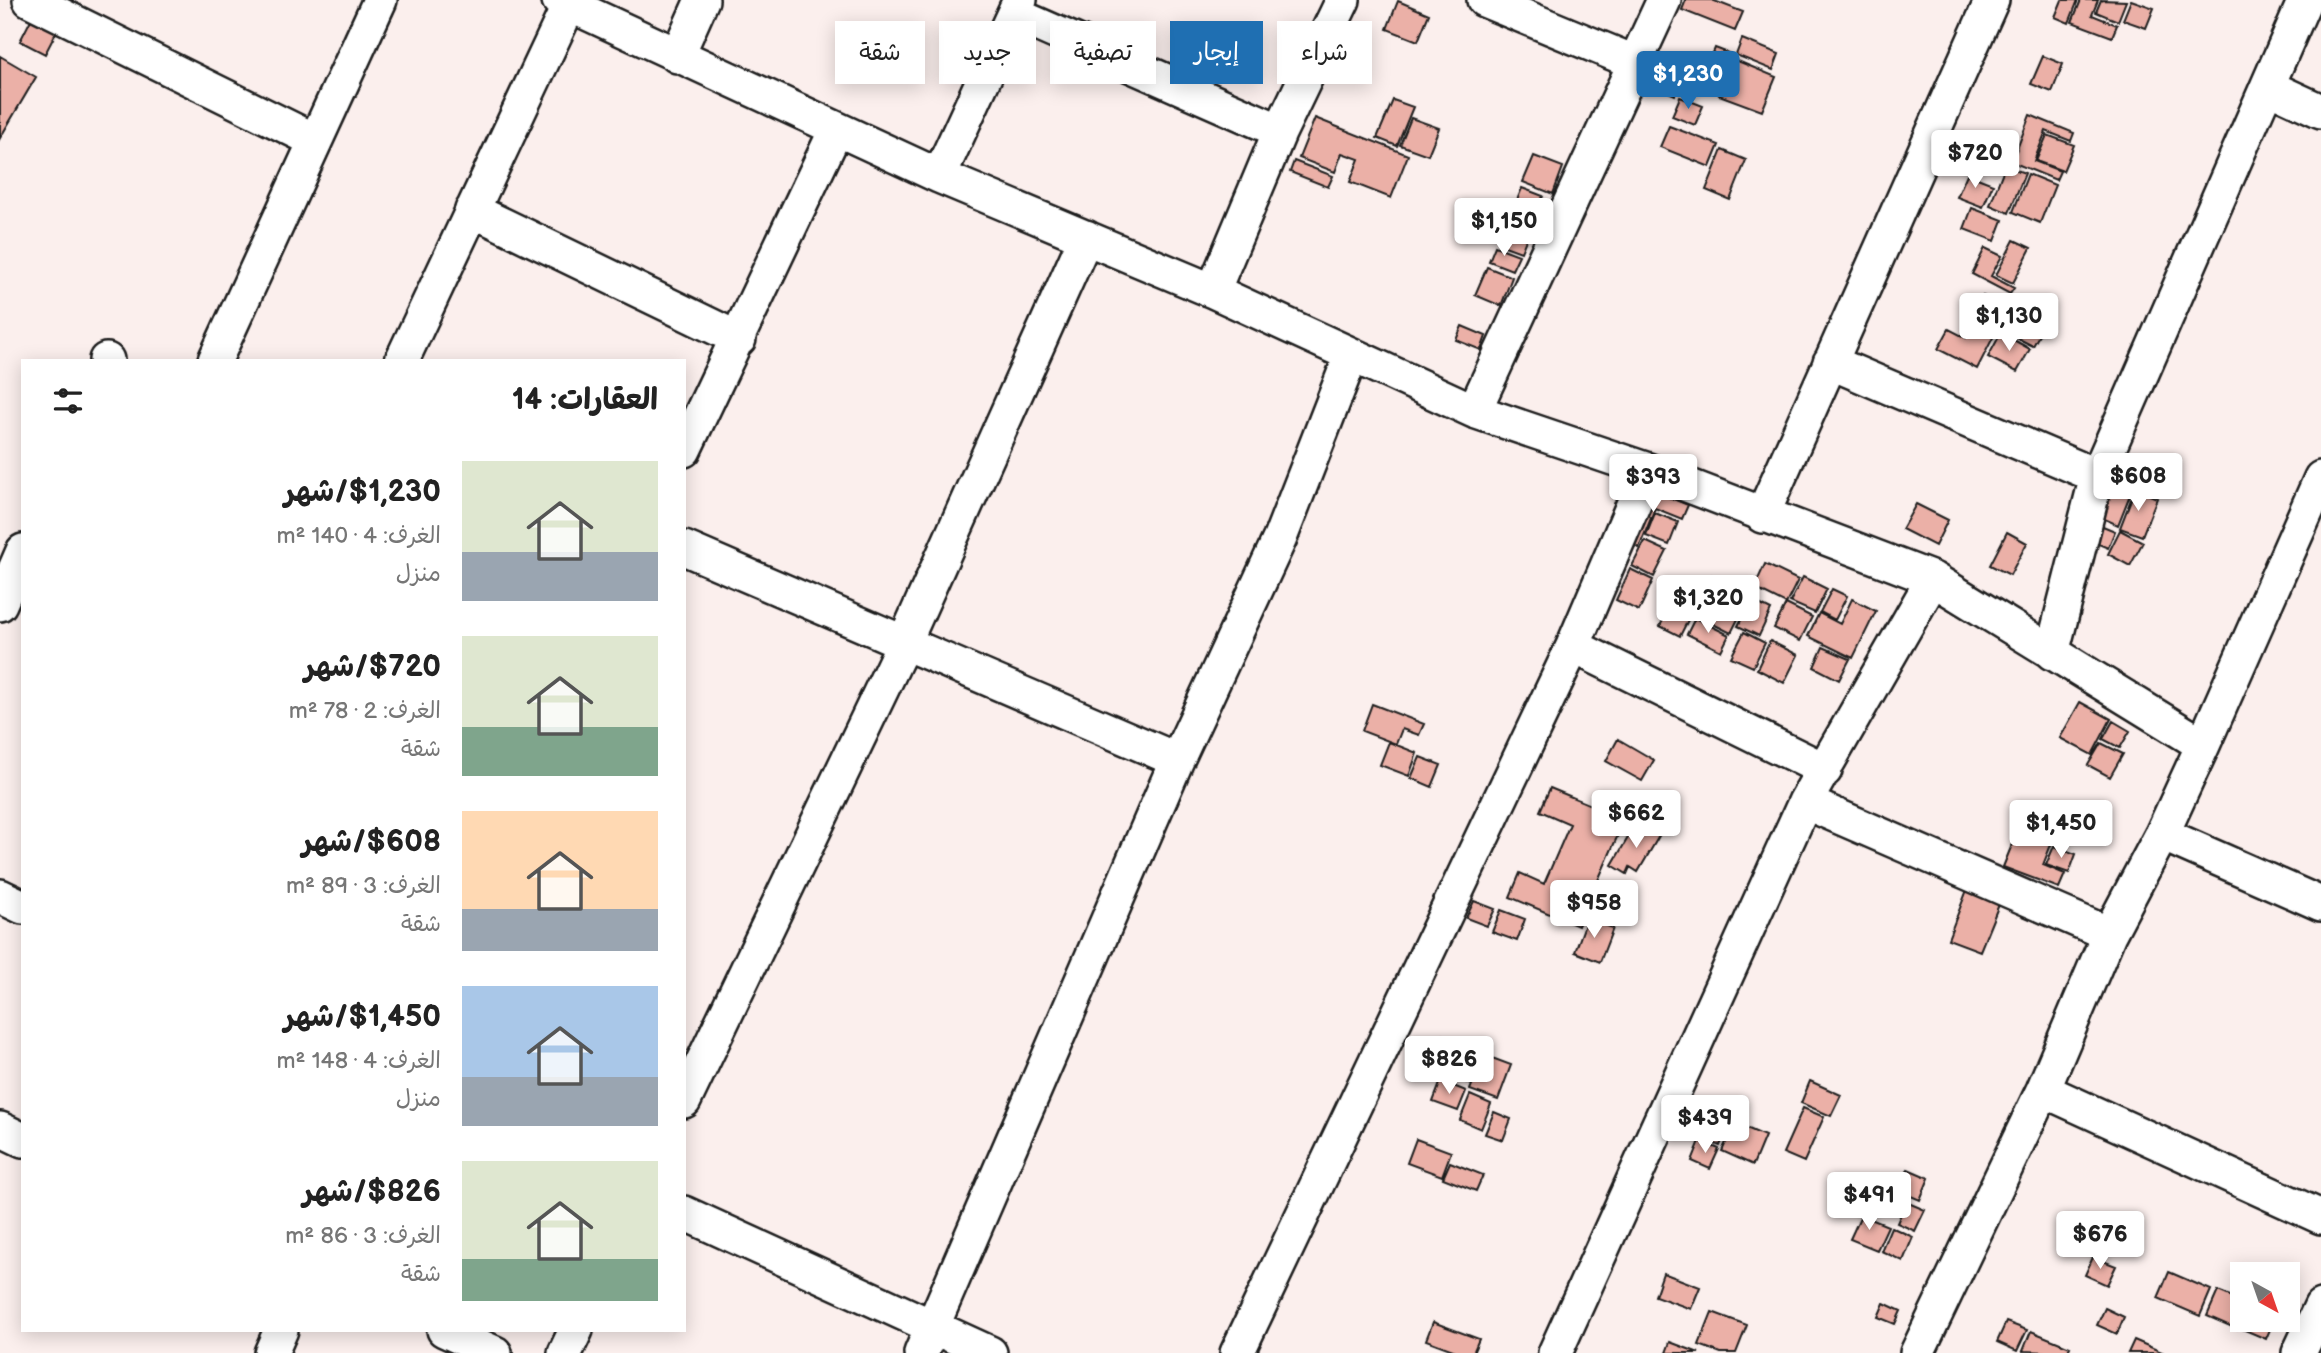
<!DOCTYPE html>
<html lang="ar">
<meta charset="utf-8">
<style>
body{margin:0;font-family:"Balsamiq Sans","Playpen Sans Arabic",sans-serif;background:#f2f2f2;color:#222;direction:rtl;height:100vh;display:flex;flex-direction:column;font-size:26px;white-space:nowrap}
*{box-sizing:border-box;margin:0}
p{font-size:23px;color:#767676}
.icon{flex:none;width:38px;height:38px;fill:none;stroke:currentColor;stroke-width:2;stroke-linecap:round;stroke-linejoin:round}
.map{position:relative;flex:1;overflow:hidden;direction:ltr}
.panel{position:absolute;left:21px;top:359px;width:665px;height:973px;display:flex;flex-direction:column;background:#fff;border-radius:0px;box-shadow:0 4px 18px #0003;direction:rtl}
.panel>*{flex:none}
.banner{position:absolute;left:707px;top:21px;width:665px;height:63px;direction:rtl;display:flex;gap:14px}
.needle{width:46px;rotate:140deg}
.tools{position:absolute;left:2230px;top:1262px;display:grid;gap:14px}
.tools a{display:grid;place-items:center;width:70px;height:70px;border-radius:0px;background:#fff;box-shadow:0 4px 18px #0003;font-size:35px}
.price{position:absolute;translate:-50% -60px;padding:0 16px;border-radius:7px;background:#fff;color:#222;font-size:23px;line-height:46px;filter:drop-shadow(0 2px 4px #0008)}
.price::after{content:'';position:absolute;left:50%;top:42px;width:21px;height:16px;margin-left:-10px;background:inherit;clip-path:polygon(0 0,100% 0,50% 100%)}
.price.active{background:#1f6fb2;color:#fff}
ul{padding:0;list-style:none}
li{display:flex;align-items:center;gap:21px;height:175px;padding:0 28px}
li span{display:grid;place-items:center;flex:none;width:196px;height:140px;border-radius:0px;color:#555}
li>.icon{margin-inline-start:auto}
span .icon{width:84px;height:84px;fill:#fffc;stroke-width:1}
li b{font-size:30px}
h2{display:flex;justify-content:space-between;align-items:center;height:84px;padding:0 28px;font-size:30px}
.pill{padding:0 24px;border-radius:0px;background:#fff;box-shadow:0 4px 18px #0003;font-size:24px;line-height:63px}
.pill.active{background:#1f6fb2;color:#fff}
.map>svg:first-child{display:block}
.building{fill:#ebb0a7;stroke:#1c1c1c;stroke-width:2}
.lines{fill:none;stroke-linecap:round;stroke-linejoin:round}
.minor-casing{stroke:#1c1c1c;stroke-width:38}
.minor{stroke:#fff;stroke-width:33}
</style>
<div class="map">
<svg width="2321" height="1353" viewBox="0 0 2321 1353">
<rect width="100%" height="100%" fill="#fbefed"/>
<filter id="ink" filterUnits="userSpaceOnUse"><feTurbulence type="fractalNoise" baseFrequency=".0143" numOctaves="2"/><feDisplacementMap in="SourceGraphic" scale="14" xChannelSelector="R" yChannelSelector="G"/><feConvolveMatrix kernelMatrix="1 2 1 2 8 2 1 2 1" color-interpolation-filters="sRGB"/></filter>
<g filter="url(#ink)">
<path class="building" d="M41,0H73L45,54L20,41Z
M1686,0H1712L1743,12L1735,31L1682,10Z
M2062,0H2078L2069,23L2055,17Z
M2081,0H2098L2092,15L2117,25L2112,37L2072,22Z
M2101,0L2126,1L2118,21L2096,12Z
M2131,0L2154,8L2146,28L2123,20Z
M1398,1L1429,14L1418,41L1387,29Z
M1742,39L1779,54L1773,70L1736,55Z
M1715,48L1731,54L1722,77L1706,70Z
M0,56L36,77L0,138Z
M2043,56L2063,64L2052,92L2031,84Z
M1733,59L1776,77L1762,111L1719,95Z
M1659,69L1682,78L1675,95L1652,85Z
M1680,97L1703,106L1695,125L1672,116Z
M1393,100L1413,107L1397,146L1377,138Z
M2030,115L2074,133L2071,141L2046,131L2034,161L2060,171L2056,180L2012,162Z
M1315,118L1408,155L1391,198L1350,182L1359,159L1342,153L1335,172L1299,158Z
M1411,118L1439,128L1428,155L1400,145Z
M1669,126L1719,145L1710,167L1660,147Z
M2047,135L2074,145L2063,171L2036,161Z
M1722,150L1746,160L1730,200L1706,190Z
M1534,156L1563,167L1553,194L1523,182Z
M1294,161L1333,176L1328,187L1290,172Z
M2005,166L2025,173L2009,213L1990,205Z
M1967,174L1993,184L1983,207L1957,197Z
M2028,174L2055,185L2040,223L2013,212Z
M1522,188L1543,196L1536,213L1515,205Z
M1972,208L2003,220L1995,241L1964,229Z
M1512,210L1534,218L1528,233L1506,225Z
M1505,227L1527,237L1521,252L1499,244Z
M2014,240L2031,248L2013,283L1996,275Z
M1495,246L1519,255L1512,270L1489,261Z
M1985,248L2002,256L1991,276L2014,288L2010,294L1972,274Z
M1487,267L1512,277L1501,306L1475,295Z
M1983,296L1994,302L1988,315L2001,322L1977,369L1938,349L1949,329L1966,338L1975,322L1970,320Z
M2018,310L2045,324L2033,346L2005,332Z
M1462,326L1486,336L1481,350L1456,340Z
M2001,333L2030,349L2017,372L1988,357Z
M2115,480L2133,487L2118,525L2100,517Z
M1647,488L1688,505L1682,519L1655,508L1639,548L1625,542Z
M2135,489L2157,498L2142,536L2120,528Z
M1916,504L1948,520L1935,546L1902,529Z
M1655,513L1678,522L1669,545L1646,536Z
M2098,524L2115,531L2108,548L2091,541Z
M2120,530L2143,542L2130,566L2108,554Z
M2007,532L2027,543L2010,575L1990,565Z
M1645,541L1667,551L1654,577L1632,566Z
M1765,564L1798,580L1786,604L1754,588Z
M1630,569L1653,580L1639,611L1616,600Z
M1712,575L1751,594L1742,614L1703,595Z
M1803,577L1827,589L1815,613L1790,602Z
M1832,589L1847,596L1835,620L1820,612Z
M1703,599L1739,617L1731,633L1695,615Z
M1852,599L1876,611L1853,658L1808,636L1819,613L1840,624Z
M1751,600L1771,610L1759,636L1738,626Z
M1672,603L1692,612L1680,636L1660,626Z
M1786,604L1812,617L1800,641L1774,628Z
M1695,618L1729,635L1721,651L1687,634Z
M1744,632L1765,643L1753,667L1731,657Z
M1770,641L1798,655L1784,683L1757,669Z
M1823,647L1850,659L1839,680L1814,667Z
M2080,702L2111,719L2092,755L2060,738Z
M1372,704L1424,724L1419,735L1402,729L1396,744L1362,731Z
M2113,721L2130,731L2120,748L2103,739Z
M1618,739L1654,760L1642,781L1606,761Z
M1389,742L1417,753L1409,776L1380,765Z
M2101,743L2123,754L2110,777L2088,765Z
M1420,757L1441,765L1432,787L1411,778Z
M1550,788L1625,819L1578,926L1510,897L1520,873L1544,884L1570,824L1540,811Z
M1636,824L1659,836L1638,872L1630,867L1627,874L1612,865Z
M2018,830L2052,842L2043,865L2065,874L2059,888L2003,867Z
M2054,846L2076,854L2069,873L2046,865Z
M1605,888L1611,892L1595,918L1589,915Z
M1967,890L2000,902L1980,951L1948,939Z
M1474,901L1495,909L1487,926L1466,918Z
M1501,910L1525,919L1517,941L1492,932Z
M1587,919L1613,928L1600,962L1575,952Z
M1443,1035L1483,1050L1470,1084L1430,1068Z
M1484,1055L1511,1065L1498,1100L1470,1090Z
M1441,1081L1466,1091L1458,1111L1433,1102Z
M1810,1081L1841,1095L1831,1116L1801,1103Z
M1470,1095L1491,1104L1481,1129L1460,1120Z
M1803,1108L1824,1117L1804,1162L1783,1153Z
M1494,1112L1511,1119L1503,1140L1485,1134Z
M1708,1121L1727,1129L1720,1146L1701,1138Z
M1735,1123L1765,1136L1753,1165L1722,1151Z
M1416,1139L1451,1152L1442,1176L1407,1163Z
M1700,1141L1719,1149L1710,1169L1692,1161Z
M1450,1162L1483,1175L1476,1191L1443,1178Z
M1908,1169L1929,1178L1920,1200L1899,1191Z
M1906,1202L1925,1210L1915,1231L1897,1223Z
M1861,1215L1888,1226L1877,1250L1850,1239Z
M1891,1227L1913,1237L1903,1261L1881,1251Z
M2093,1257L2116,1266L2107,1285L2085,1275Z
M2169,1272L2211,1290L2200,1316L2158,1298Z
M1663,1273L1700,1287L1691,1309L1655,1296Z
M2218,1291L2242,1301V1319L2237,1329L2207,1316Z
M1884,1303L1901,1311L1895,1324L1878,1317Z
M2105,1308L2124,1317L2117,1334L2097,1325Z
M1712,1312L1747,1325L1736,1353H1721L1699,1345Z
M2244,1320H2274L2266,1339L2240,1328Z
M1433,1322L1479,1339L1473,1353H1461L1426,1340Z
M2006,1322L2027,1330L2017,1351L1997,1342Z
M2031,1331L2070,1347L2067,1353L2023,1351Z
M2134,1340L2164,1353H2128Z
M1670,1342L1699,1353H1666Z"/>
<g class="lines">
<g class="minor-casing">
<path id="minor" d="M30,0L314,140
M559,0L939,176L1213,291L1474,411L1648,470L1933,579L2203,745
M1484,0L1634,62
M1014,14L1280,131
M677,56L702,0
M2269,87L2321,111
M939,176L1020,0
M472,210L739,339
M1213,291L1280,131L1343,0
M106,360H107
M215,360L380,0
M402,360L569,5
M1830,362L2097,476
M1474,411L1664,0
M684,450L836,130
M1762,516L1992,0
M684,548L1177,760
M0,604L23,551
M1573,646L1825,770
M2052,653L2097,476L2305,0
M1805,802L2109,934
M2162,834L2321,904
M0,896L23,907
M2043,1090L2321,1217
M684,1101L904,643L1086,237
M0,1129L23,1140
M684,1213L990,1353
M444,1330L495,1353
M271,1353L281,1330
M565,1353L576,1330
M921,1353L1177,760L1280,538L1351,356
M1237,1353L1573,646L1648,470
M1555,1353L1805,802L1933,579
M1917,1353L2043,1090L2109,934L2162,834L2203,745L2321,478
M2299,1353L2321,1306"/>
</g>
<use href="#minor" class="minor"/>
</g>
</g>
</svg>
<div class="tools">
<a><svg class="needle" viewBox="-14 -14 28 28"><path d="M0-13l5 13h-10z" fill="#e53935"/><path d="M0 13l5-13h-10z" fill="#767676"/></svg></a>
</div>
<b class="price active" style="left:1688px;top:111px">$1,230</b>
<b class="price" style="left:1975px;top:190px">$720</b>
<b class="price" style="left:1504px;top:258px">$1,150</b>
<b class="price" style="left:2009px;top:353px">$1,130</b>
<b class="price" style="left:2138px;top:513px">$608</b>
<b class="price" style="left:1653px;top:514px">$393</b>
<b class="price" style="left:1708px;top:635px">$1,320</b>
<b class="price" style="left:1636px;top:850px">$662</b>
<b class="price" style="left:2061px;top:860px">$1,450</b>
<b class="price" style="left:1594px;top:940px">$958</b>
<b class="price" style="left:1449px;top:1096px">$826</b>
<b class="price" style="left:1705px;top:1155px">$439</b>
<b class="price" style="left:1869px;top:1232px">$491</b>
<b class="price" style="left:2100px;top:1271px">$676</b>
<div class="banner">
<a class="pill">شراء</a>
<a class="pill active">إيجار</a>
<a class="pill">تصفية</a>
<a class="pill">جديد</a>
<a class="pill">شقة</a>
</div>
<section class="panel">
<h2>العقارات: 14<svg class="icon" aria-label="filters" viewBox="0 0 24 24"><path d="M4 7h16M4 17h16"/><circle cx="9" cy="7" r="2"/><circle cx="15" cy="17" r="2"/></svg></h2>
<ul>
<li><span style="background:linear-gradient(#dfe7d0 65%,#9aa5b1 0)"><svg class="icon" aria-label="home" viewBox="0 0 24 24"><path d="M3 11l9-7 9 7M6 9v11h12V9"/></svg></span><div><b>$1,230/شهر</b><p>الغرف: 4 · 140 m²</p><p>منزل</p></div></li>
<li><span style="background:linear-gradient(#dfe7d0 65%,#7fa58c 0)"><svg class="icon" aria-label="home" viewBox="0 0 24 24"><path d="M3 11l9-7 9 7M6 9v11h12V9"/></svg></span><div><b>$720/شهر</b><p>الغرف: 2 · 78 m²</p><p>شقة</p></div></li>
<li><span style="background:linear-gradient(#ffd9b3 70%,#9aa5b1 0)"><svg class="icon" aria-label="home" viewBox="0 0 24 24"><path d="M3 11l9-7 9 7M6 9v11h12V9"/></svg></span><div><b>$608/شهر</b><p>الغرف: 3 · 89 m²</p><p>شقة</p></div></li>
<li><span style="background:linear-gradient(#a9c7e8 65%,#9aa5b1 0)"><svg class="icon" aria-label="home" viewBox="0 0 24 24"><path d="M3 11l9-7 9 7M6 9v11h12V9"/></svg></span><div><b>$1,450/شهر</b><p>الغرف: 4 · 148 m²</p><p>منزل</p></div></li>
<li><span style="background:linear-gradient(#dfe7d0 70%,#7fa58c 0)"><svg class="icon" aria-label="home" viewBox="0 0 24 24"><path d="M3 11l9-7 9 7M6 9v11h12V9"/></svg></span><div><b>$826/شهر</b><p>الغرف: 3 · 86 m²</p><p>شقة</p></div></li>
</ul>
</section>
</div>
